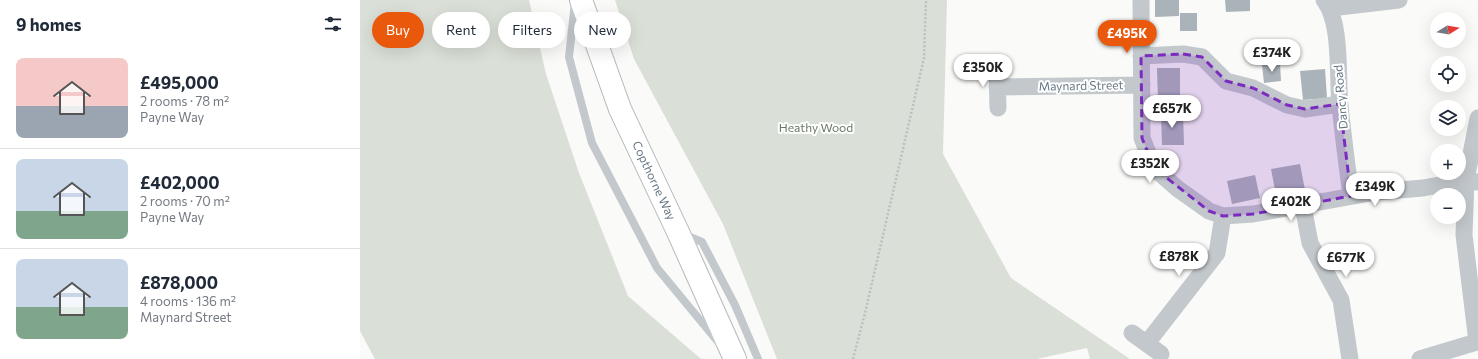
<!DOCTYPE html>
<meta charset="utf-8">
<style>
body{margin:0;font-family:Commissioner,sans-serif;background:#f6f6f7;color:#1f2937;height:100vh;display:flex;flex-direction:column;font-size:15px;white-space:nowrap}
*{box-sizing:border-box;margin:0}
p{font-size:13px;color:#747a83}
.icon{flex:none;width:22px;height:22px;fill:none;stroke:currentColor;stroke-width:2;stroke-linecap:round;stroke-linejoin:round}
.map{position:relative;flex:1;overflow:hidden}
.panel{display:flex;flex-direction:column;background:#fff;width:360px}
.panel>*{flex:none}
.hud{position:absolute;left:12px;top:12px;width:380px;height:36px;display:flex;gap:8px}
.needle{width:26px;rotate:79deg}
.tools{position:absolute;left:1070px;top:12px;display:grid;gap:8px}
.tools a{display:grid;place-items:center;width:36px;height:36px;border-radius:50%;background:#fff;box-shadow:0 4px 16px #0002;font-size:20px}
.price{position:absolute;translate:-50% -34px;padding:0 9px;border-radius:14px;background:#fff;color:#222;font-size:13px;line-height:26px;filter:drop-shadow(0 1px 2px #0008)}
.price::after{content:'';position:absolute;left:50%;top:24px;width:12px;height:9px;margin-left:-6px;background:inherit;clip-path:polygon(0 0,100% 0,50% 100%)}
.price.active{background:#ea580c;color:#fff}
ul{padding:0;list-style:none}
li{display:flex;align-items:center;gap:12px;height:100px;padding:0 16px}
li+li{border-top:1px solid #e0e1e3}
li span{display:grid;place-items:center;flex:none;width:112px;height:80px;border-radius:8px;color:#555}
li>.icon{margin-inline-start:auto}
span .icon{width:48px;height:48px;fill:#fffc;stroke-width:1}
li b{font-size:17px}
h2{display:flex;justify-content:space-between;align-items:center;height:48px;padding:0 16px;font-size:17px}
.chip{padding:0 14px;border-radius:18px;background:#fff;box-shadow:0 4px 16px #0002;font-size:14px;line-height:36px}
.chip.active{background:#ea580c;color:#fff}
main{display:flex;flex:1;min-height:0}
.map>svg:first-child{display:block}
.green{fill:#dadfd7}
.building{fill:#aab3b9}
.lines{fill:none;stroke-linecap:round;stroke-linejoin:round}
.highway-casing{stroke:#b4b9bd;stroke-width:24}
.path{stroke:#bbbfc2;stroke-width:2.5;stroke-dasharray:2 2;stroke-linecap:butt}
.lane{stroke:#c3c8cc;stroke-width:8}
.street{stroke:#c3c8cc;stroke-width:17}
.highway{stroke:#fff;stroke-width:22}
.marked{fill:#7b2cbf;fill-opacity:0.2;stroke:#7b2cbf;stroke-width:3;stroke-dasharray:8 5;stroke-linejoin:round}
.labels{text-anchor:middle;stroke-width:4;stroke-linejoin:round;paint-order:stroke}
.street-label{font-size:12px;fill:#657683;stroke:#fff}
.park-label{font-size:12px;fill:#687a64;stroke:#fff}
</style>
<main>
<section class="panel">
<h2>9 homes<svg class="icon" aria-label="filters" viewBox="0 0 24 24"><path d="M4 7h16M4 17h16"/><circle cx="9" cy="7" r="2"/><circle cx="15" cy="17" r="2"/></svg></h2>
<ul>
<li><span style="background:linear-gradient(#f6c9c9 60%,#9aa5b1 0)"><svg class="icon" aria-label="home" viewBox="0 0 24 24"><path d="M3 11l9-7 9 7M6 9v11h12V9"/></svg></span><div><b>£495,000</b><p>2 rooms · 78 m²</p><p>Payne Way</p></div></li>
<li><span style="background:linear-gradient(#c9d6e8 65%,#7fa58c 0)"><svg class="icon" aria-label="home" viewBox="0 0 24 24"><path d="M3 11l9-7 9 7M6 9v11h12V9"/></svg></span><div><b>£402,000</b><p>2 rooms · 70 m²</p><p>Payne Way</p></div></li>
<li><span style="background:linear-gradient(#c9d6e8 60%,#7fa58c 0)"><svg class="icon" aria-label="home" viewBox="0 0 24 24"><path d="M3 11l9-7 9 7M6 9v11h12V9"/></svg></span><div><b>£878,000</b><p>4 rooms · 136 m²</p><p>Maynard Street</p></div></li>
</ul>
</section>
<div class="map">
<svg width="1118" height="359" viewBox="0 0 1118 359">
<rect width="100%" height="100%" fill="#fafaf8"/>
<path class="green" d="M0,0H169L186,74L219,173L268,296L341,359H15L0,331Z
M255,0H587L583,154L651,278L770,359H730L727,348L677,359H417L363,224L274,59Z"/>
<path class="building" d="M795,0H819V16L795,17Z
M865,0H890V11L866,12Z
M820,13H837V31H820Z
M920,63L921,81L904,83L902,65Z
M797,68H820V100H798Z
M965,69L967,98L943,100L940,71Z
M801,113H823L824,145H802Z
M940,164L945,190L916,195L911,169Z
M895,175L900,198L872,204L867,181Z"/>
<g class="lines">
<g class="highway-casing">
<g id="highway">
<path id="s1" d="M221,0L260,109L318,232L375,359"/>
</g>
</g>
<path class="path" d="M493,359L505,313L564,58L566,0"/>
<path class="lane" d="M215,2L209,57L232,143L297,268L359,343
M323,234L342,242L375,305L398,359"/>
<path class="street" d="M781,0L782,138L794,168L818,189L849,211L863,216L893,214L1016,192L1063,188L1106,180L1118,182
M964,0C982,22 977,76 980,105C983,135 987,166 991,196
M970,8L1039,0
M781,56L823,54L842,57L866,81L893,88L927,105L945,109L980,104
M637,67L638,108
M637,87L782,85
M943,206L950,243L981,300L990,359
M772,333L801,354
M787,343L857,253L863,216
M1060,359L1117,342L1104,235L1106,180L1118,118"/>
<use href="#highway" class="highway"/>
</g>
<path class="marked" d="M823,54L842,57L866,81L893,88L927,105L945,109L980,104L991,196L893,214L863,216L849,211L794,168L782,138L781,56Z"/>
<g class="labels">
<g class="street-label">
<text transform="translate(721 86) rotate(-1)" y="4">Maynard Street</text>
<text transform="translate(981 97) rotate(-95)" y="4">Dancy Road</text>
<text dy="4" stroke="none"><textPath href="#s1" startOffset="195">Copthorne Way</textPath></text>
</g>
<g class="park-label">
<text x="456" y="132">Heathy Wood</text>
</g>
</g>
</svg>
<div class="tools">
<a><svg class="needle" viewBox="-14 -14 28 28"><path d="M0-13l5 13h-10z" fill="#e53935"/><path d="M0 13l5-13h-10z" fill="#747a83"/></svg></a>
<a><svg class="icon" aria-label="locate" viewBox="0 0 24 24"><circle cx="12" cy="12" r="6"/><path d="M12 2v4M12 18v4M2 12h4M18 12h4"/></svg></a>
<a><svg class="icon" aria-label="layers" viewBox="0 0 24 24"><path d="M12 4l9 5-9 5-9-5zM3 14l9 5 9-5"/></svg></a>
<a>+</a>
<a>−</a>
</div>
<b class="price active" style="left:767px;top:54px">£495K</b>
<b class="price" style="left:912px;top:73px">£374K</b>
<b class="price" style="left:623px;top:88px">£350K</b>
<b class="price" style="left:812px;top:129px">£657K</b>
<b class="price" style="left:790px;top:184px">£352K</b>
<b class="price" style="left:1015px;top:207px">£349K</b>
<b class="price" style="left:931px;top:222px">£402K</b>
<b class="price" style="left:819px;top:277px">£878K</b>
<b class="price" style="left:986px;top:278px">£677K</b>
<div class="hud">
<a class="chip active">Buy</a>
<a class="chip">Rent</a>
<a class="chip">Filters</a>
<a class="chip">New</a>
</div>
</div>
</main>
